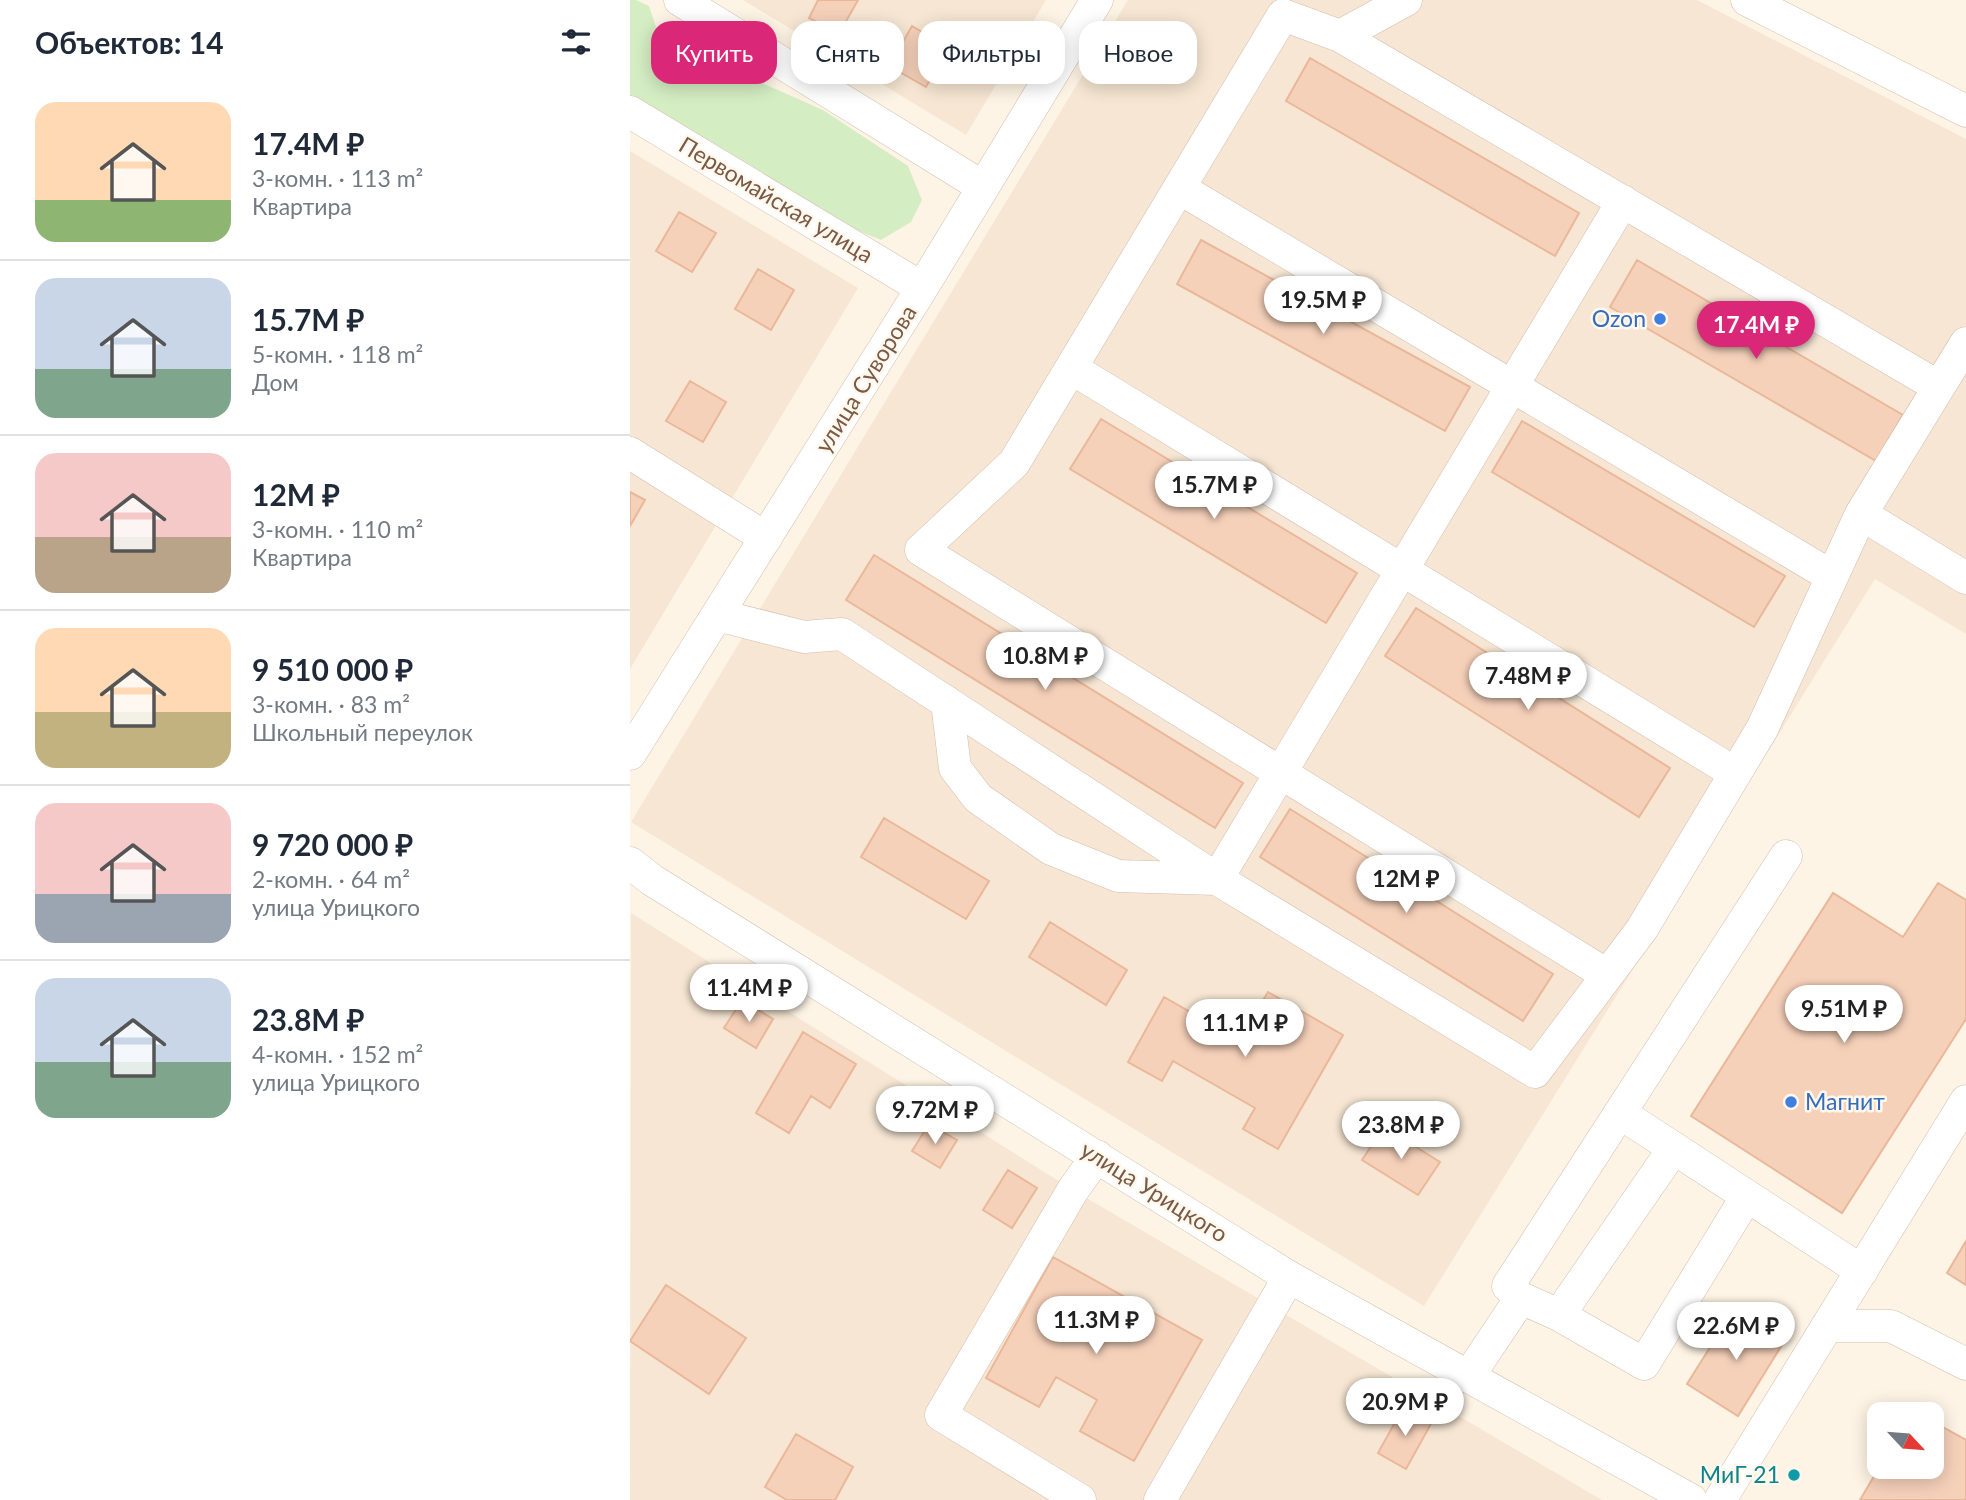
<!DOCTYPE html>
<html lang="ru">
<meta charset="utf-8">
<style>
body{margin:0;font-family:Lato,sans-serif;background:#f2f2f3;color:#1f2937;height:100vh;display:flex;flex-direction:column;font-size:26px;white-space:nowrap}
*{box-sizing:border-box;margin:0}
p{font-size:23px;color:#747a83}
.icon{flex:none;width:38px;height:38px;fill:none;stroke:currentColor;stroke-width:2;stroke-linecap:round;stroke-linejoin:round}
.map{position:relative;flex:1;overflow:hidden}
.drawer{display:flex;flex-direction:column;background:#fff;width:630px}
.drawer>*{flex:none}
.hud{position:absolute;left:21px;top:21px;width:665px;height:63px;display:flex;gap:14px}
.needle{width:46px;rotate:116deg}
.buttons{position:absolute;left:1237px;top:1402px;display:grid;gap:14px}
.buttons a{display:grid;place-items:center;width:77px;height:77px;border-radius:14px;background:#fff;box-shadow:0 4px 18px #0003;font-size:35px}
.price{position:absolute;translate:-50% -60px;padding:0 16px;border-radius:24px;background:#fff;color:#222;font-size:23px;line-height:46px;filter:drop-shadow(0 2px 4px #0008)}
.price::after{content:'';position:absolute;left:50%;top:42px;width:21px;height:16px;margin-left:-10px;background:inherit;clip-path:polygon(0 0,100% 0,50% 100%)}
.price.on{background:#db2777;color:#fff}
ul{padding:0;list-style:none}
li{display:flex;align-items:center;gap:21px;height:175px;padding:0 35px}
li+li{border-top:2px solid #e0e1e3}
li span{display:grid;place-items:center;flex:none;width:196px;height:140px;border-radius:21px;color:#555}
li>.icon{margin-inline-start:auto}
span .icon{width:84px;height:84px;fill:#fffc;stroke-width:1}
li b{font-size:30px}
h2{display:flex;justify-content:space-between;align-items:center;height:84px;padding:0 35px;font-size:30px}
.tag{padding:0 24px;border-radius:21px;background:#fff;box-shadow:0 4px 18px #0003;font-size:24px;line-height:63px}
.tag.on{background:#db2777;color:#fff}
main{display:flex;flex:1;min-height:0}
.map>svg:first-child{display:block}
.residential{fill:#f6e6d3}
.green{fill:#d4edc2}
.building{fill:#f6d1ba;stroke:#eab799;stroke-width:2}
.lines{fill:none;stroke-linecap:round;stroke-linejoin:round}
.minor-casing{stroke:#d4bdac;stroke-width:33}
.minor{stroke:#fff;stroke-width:32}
.shop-dot{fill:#3f7fe0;stroke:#fff8ed;stroke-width:2.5}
.culture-dot{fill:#0f9aa8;stroke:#fff8ed;stroke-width:2.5}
.labels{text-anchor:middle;stroke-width:5;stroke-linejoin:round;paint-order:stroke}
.street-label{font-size:23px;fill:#7a5947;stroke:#fff8ed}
.shop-label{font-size:23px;fill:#366cbe;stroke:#fff8ed;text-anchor:end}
.culture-label{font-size:23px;fill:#0d838f;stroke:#fff8ed;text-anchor:end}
</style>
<main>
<section class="drawer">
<h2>Объектов: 14<svg class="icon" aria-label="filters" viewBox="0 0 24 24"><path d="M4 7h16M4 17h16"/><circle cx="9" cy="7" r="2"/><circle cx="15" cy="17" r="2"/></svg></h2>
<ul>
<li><span style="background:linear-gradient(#ffd9b3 70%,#8fb573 0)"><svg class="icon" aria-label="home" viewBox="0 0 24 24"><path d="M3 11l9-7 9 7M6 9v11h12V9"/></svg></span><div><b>17.4M ₽</b><p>3-комн. · 113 m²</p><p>Квартира</p></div></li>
<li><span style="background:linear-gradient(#c9d6e8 65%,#7fa58c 0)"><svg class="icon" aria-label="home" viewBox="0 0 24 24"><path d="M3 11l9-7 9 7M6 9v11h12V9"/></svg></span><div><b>15.7M ₽</b><p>5-комн. · 118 m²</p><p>Дом</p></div></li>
<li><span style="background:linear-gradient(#f6c9c9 60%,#b9a48a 0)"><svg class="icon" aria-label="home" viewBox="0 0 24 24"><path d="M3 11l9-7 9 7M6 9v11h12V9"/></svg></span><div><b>12M ₽</b><p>3-комн. · 110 m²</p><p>Квартира</p></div></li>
<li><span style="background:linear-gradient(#ffd9b3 60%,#c2b280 0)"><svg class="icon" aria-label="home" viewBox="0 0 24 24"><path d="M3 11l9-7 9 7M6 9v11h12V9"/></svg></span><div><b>9 510 000 ₽</b><p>3-комн. · 83 m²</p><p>Школьный переулок</p></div></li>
<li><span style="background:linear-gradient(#f6c9c9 65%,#9aa5b1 0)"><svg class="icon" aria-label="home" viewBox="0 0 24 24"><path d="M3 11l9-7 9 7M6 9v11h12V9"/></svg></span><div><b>9 720 000 ₽</b><p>2-комн. · 64 m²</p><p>улица Урицкого</p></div></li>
<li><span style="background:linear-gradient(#c9d6e8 60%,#7fa58c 0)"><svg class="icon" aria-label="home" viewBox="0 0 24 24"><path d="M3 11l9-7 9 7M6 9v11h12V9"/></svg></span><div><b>23.8M ₽</b><p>4-комн. · 152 m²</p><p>улица Урицкого</p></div></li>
</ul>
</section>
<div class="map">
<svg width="1336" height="1500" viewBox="0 0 1336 1500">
<rect width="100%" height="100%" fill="#fef4e5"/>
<path class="residential" d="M113,0H416L336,135Z
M498,0H1067L1336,139V634L1245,579L794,1306L1,822Z
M0,151L228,288L0,669Z
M1,913L443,1190L972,1500H0Z"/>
<path class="green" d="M0,0H6L19,6L28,33L63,52L94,54L120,64L130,82L193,110L278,166L292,200L281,222L251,240L212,224L0,105Z"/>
<path class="building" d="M188,0H228L209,34L179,18Z
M282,26L318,47L296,87L259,66Z
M680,58L949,213L925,256L656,101Z
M49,212L86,233L62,272L26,251Z
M571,240L840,387L815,431L547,284Z
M1007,260L1273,415L1246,461L980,307Z
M128,269L164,290L141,330L105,309Z
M60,381L96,402L73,442L36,421Z
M471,419L727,573L696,623L440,469Z
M892,421L1155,576L1124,627L862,472Z
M0,492L15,500L0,526Z
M244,555L613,783L585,828L216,600Z
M786,608L1040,768L1009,817L755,656Z
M660,809L923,974L893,1021L630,857Z
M254,818L359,881L336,919L231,857Z
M1308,883L1336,900V1019L1212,1213L1061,1116L1203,893L1273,937Z
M420,922L497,970L476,1005L399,957Z
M638,992L713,1035L648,1149L613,1129L625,1108L543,1061L532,1081L498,1062L534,997L609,1040Z
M112,1000L143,1019L126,1048L94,1028Z
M173,1032L226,1064L200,1108L181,1096L159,1133L126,1113Z
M299,1124L327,1140L310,1168L282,1151Z
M754,1127L810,1162L788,1195L732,1160Z
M378,1170L407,1188L382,1228L353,1210Z
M1336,1241V1285L1317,1273Z
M423,1257L572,1340L504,1461L450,1431L467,1400L426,1377L409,1407L356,1378Z
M36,1285L116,1338L79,1394L0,1341Z
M1104,1309L1155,1340L1108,1416L1057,1384Z
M774,1406L802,1422L776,1469L748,1453Z
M1302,1421L1336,1440V1500H1230L1250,1466H1302Z
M166,1434L223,1467L205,1500H157L135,1487Z"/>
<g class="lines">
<g class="minor-casing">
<path id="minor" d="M50,0L353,187
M776,0L710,36L653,15L384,463L291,550L977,975
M1117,0L1336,111
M710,36L1309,387
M0,112L292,288
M549,188L1201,576
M441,368L1105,773
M0,453L136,538
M1231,514L1336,578
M87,615L174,637L212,634L587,879L905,1072L1012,929L1132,729L1231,514L1336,343
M317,702L325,768L348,798L421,849L488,876L587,879L993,201
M0,754L292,288L467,0
M0,863L22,880L659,1277L1061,1500
M990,1113L1232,1271
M891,1298L929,1315L1014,1364L1117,1196
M929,1315L1044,1148
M1197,1326H1261L1336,1364
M838,1377L891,1298L878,1286L1156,856
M450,1500L311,1415L443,1190L467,1156
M530,1500L659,1277
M1090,1500L1336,1101"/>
</g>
<use href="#minor" class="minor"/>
</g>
<g class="shop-dot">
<circle cx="1030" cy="319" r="7"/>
<circle cx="1161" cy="1102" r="7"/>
</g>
<circle class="culture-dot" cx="1164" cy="1475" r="7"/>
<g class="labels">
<g class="street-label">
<text transform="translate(146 200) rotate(31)" y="8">Первомайская улица</text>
<text transform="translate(236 379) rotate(-58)" y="8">улица Суворова</text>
<text transform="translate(524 1192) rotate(32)" y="8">улица Урицкого</text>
</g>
<g class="shop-label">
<text x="1016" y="327">Ozon</text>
<text x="1175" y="1110" text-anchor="start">Магнит</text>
</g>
<g class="culture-label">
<text x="1150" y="1483">МиГ-21</text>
</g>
</g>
</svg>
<div class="buttons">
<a><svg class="needle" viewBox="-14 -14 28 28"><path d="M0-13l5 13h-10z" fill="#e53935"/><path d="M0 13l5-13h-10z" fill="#747a83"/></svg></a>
</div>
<b class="price" style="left:693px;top:336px">19.5M ₽</b>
<b class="price on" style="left:1126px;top:361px">17.4M ₽</b>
<b class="price" style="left:584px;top:521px">15.7M ₽</b>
<b class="price" style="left:415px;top:692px">10.8M ₽</b>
<b class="price" style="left:898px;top:712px">7.48M ₽</b>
<b class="price" style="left:776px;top:915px">12M ₽</b>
<b class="price" style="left:119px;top:1024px">11.4M ₽</b>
<b class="price" style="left:1214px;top:1045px">9.51M ₽</b>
<b class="price" style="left:615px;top:1059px">11.1M ₽</b>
<b class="price" style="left:305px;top:1146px">9.72M ₽</b>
<b class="price" style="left:771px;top:1161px">23.8M ₽</b>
<b class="price" style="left:466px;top:1356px">11.3M ₽</b>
<b class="price" style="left:1106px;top:1362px">22.6M ₽</b>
<b class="price" style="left:775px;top:1438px">20.9M ₽</b>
<div class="hud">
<a class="tag on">Купить</a>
<a class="tag">Снять</a>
<a class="tag">Фильтры</a>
<a class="tag">Новое</a>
</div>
</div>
</main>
